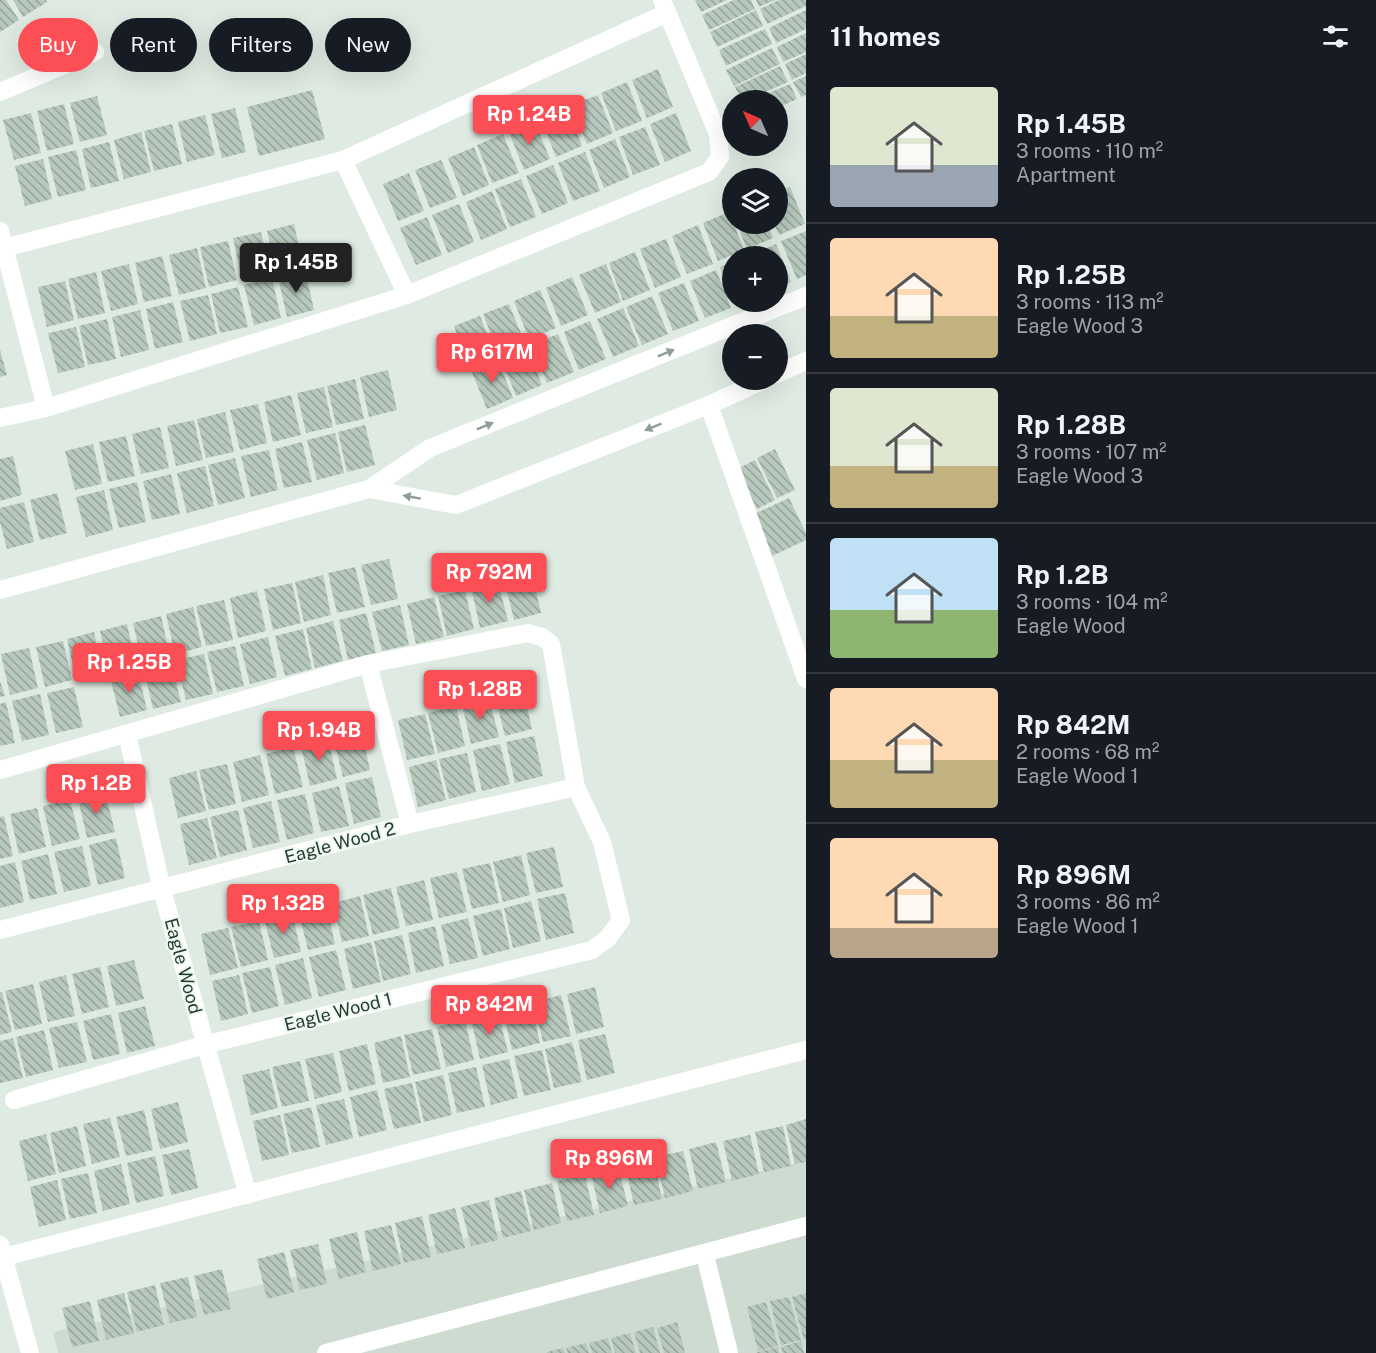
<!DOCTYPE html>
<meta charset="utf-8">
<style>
body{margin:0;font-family:"Public Sans",sans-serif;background:#20242c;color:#f1f3f6;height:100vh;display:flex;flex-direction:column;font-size:22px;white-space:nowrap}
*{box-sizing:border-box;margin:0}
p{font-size:20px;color:#9ea1a6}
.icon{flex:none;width:33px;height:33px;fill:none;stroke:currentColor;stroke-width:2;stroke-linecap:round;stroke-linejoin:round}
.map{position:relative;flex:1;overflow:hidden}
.panel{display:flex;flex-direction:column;background:#171b24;width:570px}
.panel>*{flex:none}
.banner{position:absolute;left:18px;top:18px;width:570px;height:54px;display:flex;gap:12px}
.needle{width:39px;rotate:315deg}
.fabs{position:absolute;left:722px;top:90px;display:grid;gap:12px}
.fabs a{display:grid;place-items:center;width:66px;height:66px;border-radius:50%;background:#171b24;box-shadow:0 6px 24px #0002;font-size:30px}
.price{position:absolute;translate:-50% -51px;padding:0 14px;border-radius:6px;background:#fb4e55;color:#fff;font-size:20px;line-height:39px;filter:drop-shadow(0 2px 3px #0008)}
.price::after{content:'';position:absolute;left:50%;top:36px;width:18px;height:14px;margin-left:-9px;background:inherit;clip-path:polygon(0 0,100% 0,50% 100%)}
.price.active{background:#222;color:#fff}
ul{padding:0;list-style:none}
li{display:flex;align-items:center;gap:18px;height:150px;padding:0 24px}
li+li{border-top:2px solid #363941}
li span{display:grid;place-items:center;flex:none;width:168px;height:120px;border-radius:6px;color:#555}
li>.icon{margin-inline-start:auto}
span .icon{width:72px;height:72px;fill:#fffc;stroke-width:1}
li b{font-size:26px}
h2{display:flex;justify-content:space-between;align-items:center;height:72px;padding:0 24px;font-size:26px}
.tag{padding:0 21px;border-radius:27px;background:#171b24;box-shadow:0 6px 24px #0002;font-size:21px;line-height:54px}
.tag.active{background:#fb4e55;color:#fff}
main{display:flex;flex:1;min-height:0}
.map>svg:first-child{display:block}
.built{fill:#cddbd1}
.building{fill:url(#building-back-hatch)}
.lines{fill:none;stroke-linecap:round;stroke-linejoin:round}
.minor{stroke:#fff;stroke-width:18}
.oneway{fill:#8f9e96}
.labels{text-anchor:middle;stroke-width:4.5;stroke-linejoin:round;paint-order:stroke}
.street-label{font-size:18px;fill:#1f3c2c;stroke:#f0f8f1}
</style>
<main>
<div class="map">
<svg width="806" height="1353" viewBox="0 0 806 1353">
<defs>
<pattern id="building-back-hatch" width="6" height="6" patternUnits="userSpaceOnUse" patternTransform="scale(1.5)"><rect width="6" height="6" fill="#b7c9bd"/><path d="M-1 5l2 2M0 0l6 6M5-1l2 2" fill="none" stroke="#94a49a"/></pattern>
</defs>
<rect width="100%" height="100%" fill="#dfebe2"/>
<path class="built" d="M806,1161V1353H58L53,1332Z"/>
<path class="building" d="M0,0H6L19,20L0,32Z
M13,0H46L47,2L23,17Z
M695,0H727L701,12Z
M734,0H751L755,9L709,30L702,15Z
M756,0H775L759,7Z
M779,0H806V6L767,24L760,9Z
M756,10L763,26L717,47L710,32Z
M806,10V29L776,43L769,28Z
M765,29L772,44L726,66L719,50Z
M806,33V52L783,62L777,47Z
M772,48L780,64L734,86L726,70Z
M806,54V73L792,80L785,64Z
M780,66L788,82L747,100H741L735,87Z
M658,69L673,107L647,118L632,80Z
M806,76V95L801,97L793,82Z
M627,82L642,121L616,131L601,93Z
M790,84L797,99L777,108V100H753Z
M312,90L325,139L259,156L247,107Z
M598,95L613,133L587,144L571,105Z
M97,96L107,135L80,142L70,103Z
M64,104L74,144L47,151L37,111Z
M235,108L246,152L222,158L211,114Z
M567,108L582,146L556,157L541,119Z
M31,113L41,153L14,160L3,120Z
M676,113L691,151L665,162L650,124Z
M205,115L215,155L187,162L178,122Z
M535,122L550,159L524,170L509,132Z
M172,124L182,164L154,171L144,131Z
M645,127L660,165L633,175L619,137Z
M141,132L151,172L124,179L114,140Z
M503,134L519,173L492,183L477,145Z
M615,139L630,177L604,188L589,150Z
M109,142L119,181L91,188L82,149Z
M474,147L489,185L463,196L448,158Z
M76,150L86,190L58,197L48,157Z
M585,152L600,191L573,201L558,163Z
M43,159L52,199L25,206L15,166Z
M441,160L457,198L430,208L415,170Z
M553,165L568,203L542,214L526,176Z
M409,173L424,211L398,221L383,184Z
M521,179L536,217L510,227L495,189Z
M790,187L805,224L779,235L774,224H777V192Z
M492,191L507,229L481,240L466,202Z
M459,204L474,242L448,253L432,215Z
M729,212L744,250L718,261L703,223Z
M427,217L442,255L416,265L400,228Z
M294,224L303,264L276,271L267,231Z
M737,224H767L773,238L747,249Z
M698,225L713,264L687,274L672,236Z
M806,231V275L797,279L781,241Z
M261,232L270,272L242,279L233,238Z
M666,239L681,277L655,288L640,249Z
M228,241L237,280L209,287L200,247Z
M776,244L791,282L777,288V256L750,255Z
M197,248L206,288L179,295L169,255Z
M635,252L650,290L623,301L609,263Z
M162,256L172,296L144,302L135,263Z
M732,262V295L720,267Z
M129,264L138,304L111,311L101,271Z
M606,264L621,302L595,313L579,275Z
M305,270L314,310L287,317L278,277Z
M716,270L731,308L705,318L690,281Z
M96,272L105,313L78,319L68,279Z
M572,277L588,315L561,326L546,288Z
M272,278L281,318L254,325L244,285Z
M65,281L74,320L47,327L38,287Z
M684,283L699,321L673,331L658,293Z
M238,287L248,327L220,333L211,294Z
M540,290L556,328L529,339L514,301Z
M208,295L217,334L190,341L180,301Z
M652,296L668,334L642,345L626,307Z
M173,302L183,342L155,349L146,309Z
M509,304L524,341L498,352L483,314Z
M623,308L639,346L613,357L597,319Z
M140,310L149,350L121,357L112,317Z
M480,316L495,354L469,364L454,326Z
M107,319L116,359L88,365L79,326Z
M590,321L606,359L579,370L564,332Z
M76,327L85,367L58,373L48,333Z
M558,334L574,372L547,383L532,345Z
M527,348L542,385L516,396L501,358Z
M0,350L7,375L0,377Z
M498,360L513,398L487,409L471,370Z
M388,370L397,410L369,417L360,377Z
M355,379L364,419L336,425L327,386Z
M324,387L333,427L306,433L297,393Z
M291,395L301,435L273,442L264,402Z
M258,404L267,443L240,450L230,410Z
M225,412L234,452L206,458L197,419Z
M194,420L203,460L176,466L167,426Z
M365,425L375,465L347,472L338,432Z
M160,427L169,468L141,474L132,434Z
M335,433L344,473L317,480L307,440Z
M126,436L135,476L108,482L99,442Z
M302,442L312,482L284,488L275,449Z
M93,444L102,484L75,490L65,451Z
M775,449L795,490L777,498L757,458Z
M269,450L278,490L251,497L241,456Z
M13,456L22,495L0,501V459Z
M235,458L245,498L218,505L208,465Z
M755,460L775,500L757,509L737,469Z
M205,466L214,506L187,513L177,473Z
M171,474L180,514L152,520L143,481Z
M137,482L146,522L119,528L109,489Z
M104,490L113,530L86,537L76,497Z
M57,493L67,533L40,540L30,500Z
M789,498L806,533V540L772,556L752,515Z
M24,502L34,542L7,549L0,522V508Z
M389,559L398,599L371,605L361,565Z
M355,567L365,607L337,613L328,573Z
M532,573L541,613L514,620L504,579Z
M323,575L331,615L304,622L295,582Z
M498,581L508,621L480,628L471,587Z
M292,583L301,623L273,630L264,589Z
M465,590L474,629L447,636L438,596Z
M257,591L266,631L238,638L230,598Z
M434,597L444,637L416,644L407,604Z
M224,600L233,640L206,646L196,606Z
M400,605L409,645L382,651L372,612Z
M193,607L202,647L175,654L166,614Z
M366,613L376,653L348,660L339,620Z
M161,616L170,656L142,662L133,623Z
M333,621L343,661L315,668L306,628Z
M127,624L136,664L109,671L100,631Z
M303,629L312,669L285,676L275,636Z
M94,632L103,673L76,679L67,639Z
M268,637L277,677L250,684L240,644Z
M63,641L72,680L45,687L36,647Z
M235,646L244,686L217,692L207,652Z
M29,648L38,688L10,695L1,654Z
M204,654L213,694L186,700L176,660Z
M171,662L181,702L153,709L144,669Z
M138,671L147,710L120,717L110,677Z
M0,681L5,696L0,697Z
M74,687L83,727L56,733L47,693Z
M523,690L532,729L505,736L495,696Z
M40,694L49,735L22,741L12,701Z
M489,698L499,737L471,744L462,704Z
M6,702L15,743L0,746V704Z
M456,706L465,746L438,753L428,713Z
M425,714L435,754L407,760L398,720Z
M361,731L370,770L343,777L333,737Z
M534,736L543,776L515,783L506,742Z
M328,739L337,779L310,786L301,746Z
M500,744L510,784L482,791L473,750Z
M293,747L303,787L275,794L266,754Z
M467,753L476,792L449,799L439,759Z
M260,755L269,795L242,802L233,762Z
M436,760L446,800L418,807L409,767Z
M227,764L236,804L209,810L199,770Z
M196,771L206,811L178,818L169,778Z
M372,777L381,817L354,824L345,783Z
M339,786L349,826L321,832L312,793Z
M105,792L115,832L87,838L78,798Z
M305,794L314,833L287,840L277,800Z
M70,800L80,839L52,846L43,806Z
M271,801L280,842L253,848L243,808Z
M37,808L46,847L19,854L10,814Z
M238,810L247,850L220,857L210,817Z
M4,816L13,856L0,859V817Z
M207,818L217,858L189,865L180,824Z
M116,838L125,878L98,885L89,845Z
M82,846L91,886L64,892L54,852Z
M554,847L563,887L536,893L526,853Z
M48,854L57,894L30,900L21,861Z
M521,855L530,895L503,902L493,862Z
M15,862L24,902L0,908V866Z
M490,863L499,903L472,909L462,869Z
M457,872L467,912L439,918L430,878Z
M424,880L433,920L406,926L396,887Z
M391,888L400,928L373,935L363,895Z
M565,893L574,933L546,940L537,899Z
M360,896L369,936L342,942L333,903Z
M531,901L541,941L513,948L504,908Z
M326,904L335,944L308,950L298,910Z
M501,909L510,949L483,956L473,916Z
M292,912L301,952L274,958L264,918Z
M468,918L478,958L450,964L441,925Z
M259,921L268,960L241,967L231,927Z
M435,926L444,966L416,973L408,933Z
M228,928L238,968L210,975L201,934Z
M402,935L411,974L383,981L374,941Z
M371,942L381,982L353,989L344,949Z
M336,950L346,990L319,997L309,957Z
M303,958L312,998L285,1005L275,965Z
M134,960L144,999L116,1006L107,966Z
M100,967L109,1007L82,1014L72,974Z
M270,967L279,1006L252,1013L242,973Z
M66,975L75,1016L48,1022L39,982Z
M239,975L248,1014L221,1021L212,981Z
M33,984L42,1024L15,1030L5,991Z
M595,987L604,1027L576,1034L567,994Z
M0,992H2L12,1032L0,1035Z
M561,995L571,1036L543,1042L534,1002Z
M531,1004L540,1043L512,1050L503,1010Z
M145,1006L155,1046L127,1053L118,1013Z
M498,1012L508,1052L480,1059L471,1019Z
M111,1014L120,1054L93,1060L83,1021Z
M465,1020L474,1060L446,1067L437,1027Z
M77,1022L87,1062L59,1068L49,1028Z
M432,1029L441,1069L413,1075L404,1035Z
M44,1030L53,1070L26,1077L16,1037Z
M605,1034L615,1073L587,1080L578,1040Z
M401,1036L410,1077L383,1083L374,1043Z
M13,1038L23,1078L0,1083V1041Z
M572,1042L582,1082L554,1088L545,1049Z
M367,1044L376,1084L349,1091L339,1051Z
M542,1050L551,1090L524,1096L514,1056Z
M333,1053L342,1092L315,1099L305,1059Z
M509,1059L518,1098L491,1105L482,1065Z
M300,1061L309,1101L282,1107L272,1067Z
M476,1067L485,1107L457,1113L448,1073Z
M269,1069L278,1108L251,1115L242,1075Z
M443,1075L452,1115L424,1122L415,1082Z
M412,1083L421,1123L394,1129L384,1089Z
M377,1090L387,1130L359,1137L350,1097Z
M344,1099L353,1138L326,1145L316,1105Z
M178,1102L188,1142L160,1149L151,1109Z
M311,1107L320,1147L292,1153L283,1114Z
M144,1110L153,1150L126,1156L116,1117Z
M280,1115L289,1155L262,1161L253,1121Z
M110,1118L120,1157L92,1164L83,1124Z
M806,1119V1162L795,1164L786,1125Z
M77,1126L86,1166L59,1173L50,1133Z
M783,1126L791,1166L764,1172L755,1132Z
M46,1134L56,1174L28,1181L19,1141Z
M750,1135L759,1174L732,1181L723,1141Z
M716,1142L726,1182L698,1189L689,1149Z
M189,1149L198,1188L171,1195L162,1155Z
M683,1151L693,1191L665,1198L656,1157Z
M155,1156L164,1196L136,1203L127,1163Z
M653,1159L662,1199L634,1205L625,1165Z
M121,1164L130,1204L103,1211L94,1171Z
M618,1166L628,1206L600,1213L591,1173Z
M88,1173L97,1213L70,1219L61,1179Z
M585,1175L594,1215L567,1221L557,1181Z
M57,1180L66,1220L39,1227L30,1187Z
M552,1183L561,1223L534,1230L524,1190Z
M521,1191L531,1231L503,1238L494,1198Z
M489,1200L498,1240L471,1246L461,1207Z
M455,1208L465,1248L437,1254L428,1215Z
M422,1216L431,1257L404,1263L395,1223Z
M391,1225L401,1264L373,1271L364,1231Z
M357,1232L366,1272L339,1279L329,1239Z
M318,1244L327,1284L300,1290L290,1250Z
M284,1252L294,1292L267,1299L257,1259Z
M222,1269L231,1309L204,1315L194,1276Z
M188,1277L197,1317L170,1323L160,1283Z
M155,1285L164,1325L137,1332L127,1292Z
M124,1293L134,1333L106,1340L97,1300Z
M806,1293V1339L804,1340L792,1297Z
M789,1297L801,1340L781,1345L770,1301Z
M90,1301L99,1341L72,1347L62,1308Z
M766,1302L778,1346L758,1351L747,1307Z
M677,1322L685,1353H664L657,1328Z
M653,1327L660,1353H640L634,1332Z
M630,1333L636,1353H615L611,1338Z
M608,1338L612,1353H592L589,1343Z
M801,1341L804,1353H783L781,1347Z
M586,1343L589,1353H568L566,1348Z
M778,1347L779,1353H757V1352Z
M563,1348L565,1353H547V1352Z"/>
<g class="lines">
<path class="minor" d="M0,92L95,52
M343,160L407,295
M0,231L46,408
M0,249L343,160L667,13
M777,374L806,361
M709,405L806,679
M0,418L46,408L407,295L709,172L720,157L718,134L662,0
M369,489L456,505L709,405L764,380
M0,590L369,489L430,448L806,296
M368,664L410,824
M127,734L162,890L248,1195
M0,770L368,664L528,633L542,637L551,644L576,787L602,842L621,920L608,938L592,950L204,1045L14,1100
M0,930L410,824L576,787
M0,1245L30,1353
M705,1255L729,1353
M0,1258L806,1050
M326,1353L806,1226"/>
</g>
<defs><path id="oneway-solid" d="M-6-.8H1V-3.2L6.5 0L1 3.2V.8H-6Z" transform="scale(1.5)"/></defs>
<g class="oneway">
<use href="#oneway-solid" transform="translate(666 353) rotate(-22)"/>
<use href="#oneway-solid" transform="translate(485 426) rotate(-22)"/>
<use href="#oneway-solid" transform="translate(653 427) rotate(158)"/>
<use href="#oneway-solid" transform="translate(412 497) rotate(-170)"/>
</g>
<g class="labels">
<g class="street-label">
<text transform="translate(340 843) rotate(-15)" y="6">Eagle Wood 2</text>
<text transform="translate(183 966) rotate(75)" y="6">Eagle Wood</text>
<text transform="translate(338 1012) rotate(-14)" y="6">Eagle Wood 1</text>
</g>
</g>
</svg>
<div class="fabs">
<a><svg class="needle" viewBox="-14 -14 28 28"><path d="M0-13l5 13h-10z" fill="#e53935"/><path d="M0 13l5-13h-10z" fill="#9ea1a6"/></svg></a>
<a><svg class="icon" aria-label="layers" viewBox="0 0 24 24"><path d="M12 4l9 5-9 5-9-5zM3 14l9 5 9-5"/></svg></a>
<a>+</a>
<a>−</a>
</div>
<b class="price" style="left:529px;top:146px">Rp 1.24B</b>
<b class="price active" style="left:296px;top:294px">Rp 1.45B</b>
<b class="price" style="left:492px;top:384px">Rp 617M</b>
<b class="price" style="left:489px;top:604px">Rp 792M</b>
<b class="price" style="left:129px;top:694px">Rp 1.25B</b>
<b class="price" style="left:480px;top:721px">Rp 1.28B</b>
<b class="price" style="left:319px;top:762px">Rp 1.94B</b>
<b class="price" style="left:96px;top:815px">Rp 1.2B</b>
<b class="price" style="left:283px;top:935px">Rp 1.32B</b>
<b class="price" style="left:489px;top:1036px">Rp 842M</b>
<b class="price" style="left:609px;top:1190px">Rp 896M</b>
<div class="banner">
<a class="tag active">Buy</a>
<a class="tag">Rent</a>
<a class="tag">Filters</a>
<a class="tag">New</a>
</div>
</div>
<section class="panel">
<h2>11 homes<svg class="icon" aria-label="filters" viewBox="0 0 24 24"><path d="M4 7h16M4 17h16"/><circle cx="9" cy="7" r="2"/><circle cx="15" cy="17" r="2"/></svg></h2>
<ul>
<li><span style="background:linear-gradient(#dfe7d0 65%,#9aa5b1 0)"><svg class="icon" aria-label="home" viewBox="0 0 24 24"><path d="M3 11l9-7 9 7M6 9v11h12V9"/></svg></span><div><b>Rp 1.45B</b><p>3 rooms · 110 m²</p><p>Apartment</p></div></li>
<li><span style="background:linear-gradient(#ffd9b3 65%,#c2b280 0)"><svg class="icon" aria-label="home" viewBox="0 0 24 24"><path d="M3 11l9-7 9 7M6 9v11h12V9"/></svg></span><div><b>Rp 1.25B</b><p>3 rooms · 113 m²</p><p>Eagle Wood 3</p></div></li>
<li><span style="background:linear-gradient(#dfe7d0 65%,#c2b280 0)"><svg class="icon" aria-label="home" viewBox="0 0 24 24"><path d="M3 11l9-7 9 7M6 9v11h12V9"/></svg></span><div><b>Rp 1.28B</b><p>3 rooms · 107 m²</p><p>Eagle Wood 3</p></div></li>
<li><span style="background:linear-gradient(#bfe0f5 60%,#8fb573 0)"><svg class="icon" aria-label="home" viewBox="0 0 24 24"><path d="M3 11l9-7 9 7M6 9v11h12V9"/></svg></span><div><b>Rp 1.2B</b><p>3 rooms · 104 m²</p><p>Eagle Wood</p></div></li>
<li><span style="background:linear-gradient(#ffd9b3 60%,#c2b280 0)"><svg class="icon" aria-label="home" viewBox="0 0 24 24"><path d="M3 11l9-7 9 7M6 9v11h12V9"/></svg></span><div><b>Rp 842M</b><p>2 rooms · 68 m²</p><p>Eagle Wood 1</p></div></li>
<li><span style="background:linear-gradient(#ffd9b3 75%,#b9a48a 0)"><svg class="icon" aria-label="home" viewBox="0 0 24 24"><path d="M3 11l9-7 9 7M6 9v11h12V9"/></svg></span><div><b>Rp 896M</b><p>3 rooms · 86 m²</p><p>Eagle Wood 1</p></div></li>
</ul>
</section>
</main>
